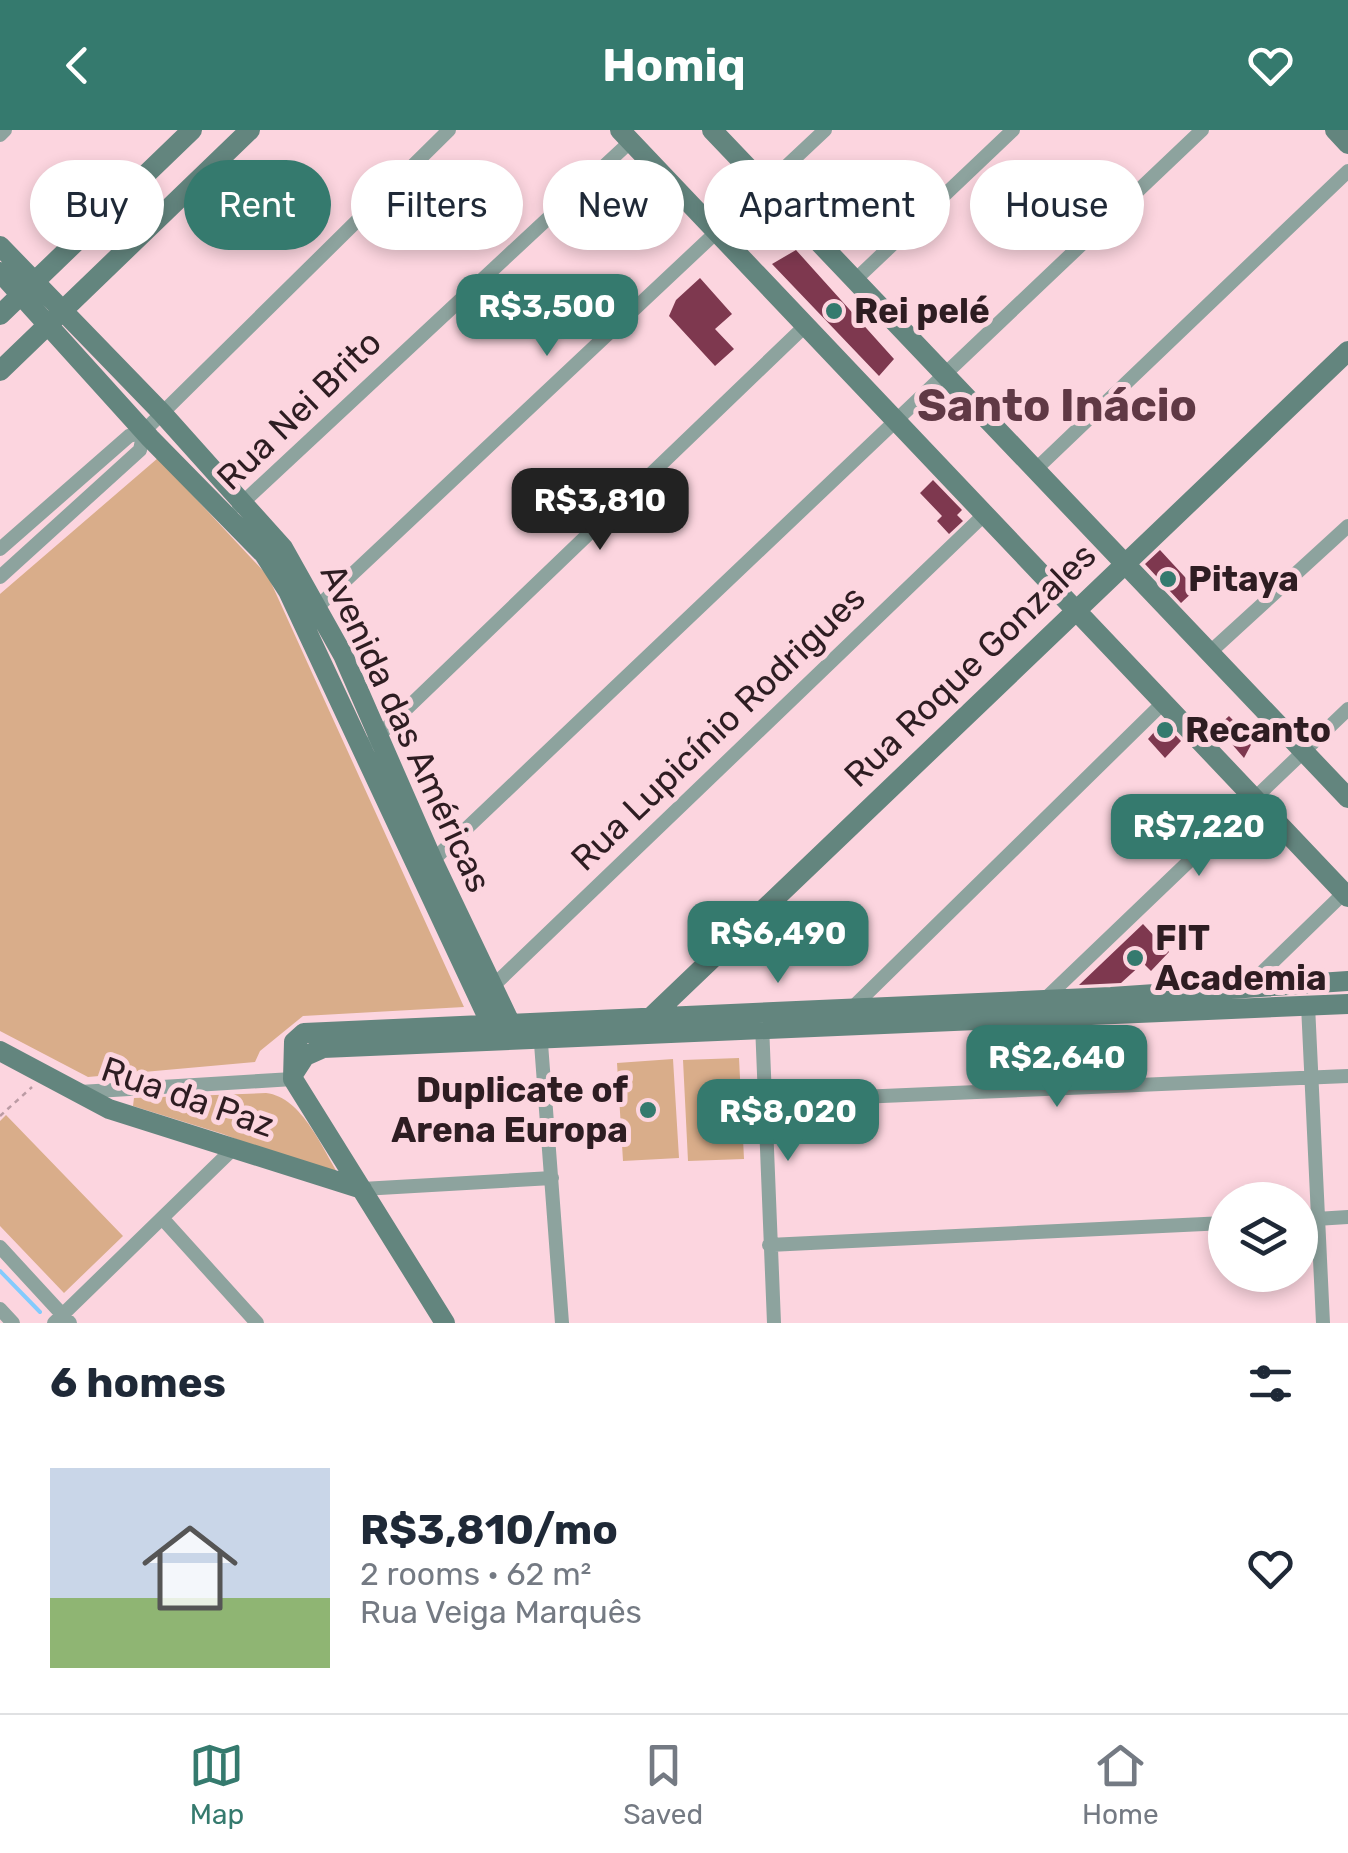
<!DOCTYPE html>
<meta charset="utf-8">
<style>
body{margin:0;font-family:Rubik,sans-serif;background:#f6f6f7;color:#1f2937;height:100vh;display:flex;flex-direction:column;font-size:38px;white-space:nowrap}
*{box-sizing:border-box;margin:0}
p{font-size:32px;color:#747a83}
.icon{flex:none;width:55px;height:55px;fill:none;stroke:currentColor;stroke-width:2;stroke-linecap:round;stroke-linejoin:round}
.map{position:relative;height:1193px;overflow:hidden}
.drawer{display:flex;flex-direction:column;background:#fff;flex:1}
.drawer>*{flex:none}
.banner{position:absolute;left:30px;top:30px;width:1290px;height:90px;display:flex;gap:20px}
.fabs{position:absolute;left:1208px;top:1052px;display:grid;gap:20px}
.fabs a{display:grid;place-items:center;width:110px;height:110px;border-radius:50%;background:#fff;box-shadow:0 5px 15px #0003;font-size:50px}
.price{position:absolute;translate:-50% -85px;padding:0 22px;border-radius:20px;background:#357a6e;color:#fff;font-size:32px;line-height:65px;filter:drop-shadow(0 2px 5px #0008)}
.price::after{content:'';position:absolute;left:50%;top:60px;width:30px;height:22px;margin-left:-15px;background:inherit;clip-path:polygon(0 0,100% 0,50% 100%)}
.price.active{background:#222;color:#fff}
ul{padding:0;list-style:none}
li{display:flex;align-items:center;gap:30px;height:250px;padding:0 50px}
li span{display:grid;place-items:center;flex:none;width:280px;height:200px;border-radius:0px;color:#555}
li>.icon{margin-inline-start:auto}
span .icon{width:120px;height:120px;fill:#fffc;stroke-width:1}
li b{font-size:42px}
h2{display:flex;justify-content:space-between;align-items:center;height:120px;padding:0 50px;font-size:42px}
.chip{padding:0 35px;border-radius:45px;background:#fff;box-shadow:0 5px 15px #0003;font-size:35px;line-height:90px}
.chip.active{background:#357a6e;color:#fff}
header{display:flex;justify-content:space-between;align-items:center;height:130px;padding:0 50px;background:#357a6e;color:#fff;font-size:45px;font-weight:700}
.tab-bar{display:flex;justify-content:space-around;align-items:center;height:140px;border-top:2px solid #e0e1e3;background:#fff;font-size:28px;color:#747a83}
.tab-bar a{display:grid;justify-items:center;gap:5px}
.tab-bar .active{color:#357a6e}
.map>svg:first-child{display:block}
.green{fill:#d9ad8a}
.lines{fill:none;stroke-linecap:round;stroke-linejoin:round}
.stream{stroke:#84cbfd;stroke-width:4}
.building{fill:#7e384f}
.path{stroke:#bb9ba4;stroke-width:2.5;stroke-dasharray:5 5;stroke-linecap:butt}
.street{stroke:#8da39e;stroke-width:14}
.secondary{stroke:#63857e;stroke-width:20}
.poi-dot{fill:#357a6e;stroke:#fcd5df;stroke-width:4}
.labels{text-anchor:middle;stroke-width:10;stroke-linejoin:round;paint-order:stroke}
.poi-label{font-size:35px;font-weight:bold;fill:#2e1d22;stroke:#fcd5df;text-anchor:start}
.street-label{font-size:35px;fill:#2e1d22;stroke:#fcd5df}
.district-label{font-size:45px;font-weight:bold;fill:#603945;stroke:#fcd5df}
</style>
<header><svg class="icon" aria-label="back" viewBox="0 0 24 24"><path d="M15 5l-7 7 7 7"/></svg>Homiq<svg class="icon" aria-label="heart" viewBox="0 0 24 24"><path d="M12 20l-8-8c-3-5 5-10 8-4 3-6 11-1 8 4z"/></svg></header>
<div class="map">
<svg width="1348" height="1193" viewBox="0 0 1348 1193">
<rect width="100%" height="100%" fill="#fcd5df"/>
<path class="green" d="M158,328L268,446L464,877L303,886L260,921L255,932L88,947L0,901V464Z
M739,928L744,1029L688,1031L683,930Z
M673,929L679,1028L623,1031L617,933Z
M266,963C303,967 323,1021 342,1050L223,1004L133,976L134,968Z
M6,985L123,1106L64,1163L0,1096V991Z"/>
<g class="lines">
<path class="stream" d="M0,1141L40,1182"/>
</g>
<path class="building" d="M796,120L894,229L879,246L772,134Z
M700,148L732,184L715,199L734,219L715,236L669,186L676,170Z
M933,350L962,380L957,385L963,391L949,404L937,391L942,386L920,363Z
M1160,420L1196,459L1181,473L1145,434Z
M1229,586L1253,611L1244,628L1217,597Z
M1163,592L1181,611L1165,628L1148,609Z
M1143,794L1169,822L1151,841L1143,833L1121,853L1079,855Z"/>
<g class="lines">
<path class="path" d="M0,986L32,957"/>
<path class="street" d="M0,5L5,0
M854,151L1013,0
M1034,341L1348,41
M239,376L631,11
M0,419L129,306L144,301L449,0
M0,447L140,320L144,301
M312,482L825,0
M1208,524L1348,396
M373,611L805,196
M428,735L1202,0
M1248,856L1344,763
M492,857L986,383
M1043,871L1348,579
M1308,875L1323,1193
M849,881L1163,573
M762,894L774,1193
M540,900L562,1193
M80,962L293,949
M765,971L1348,946
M362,1059L552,1048
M162,1088L257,1193
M1300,1090L1348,1087
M769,1115L1225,1093
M0,1117L70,1193
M0,1179L13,1193
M54,1193L235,1017"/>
<path class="secondary" d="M620,0L1348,767
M712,0L1348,668
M1335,0L1348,14
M0,116L162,283L283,418L343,525L433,731L515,903
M0,142L150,308L264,424L288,461L495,903
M0,185L192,0
M0,241L250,0
M649,889L1348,221
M0,921L109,979L362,1059
M294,943L305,926L323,918L1348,874
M445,1193L293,949L294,912L304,903L1111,867L1348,851"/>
</g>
<g class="poi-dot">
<circle cx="834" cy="181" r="10"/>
<circle cx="1168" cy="449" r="10"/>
<circle cx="1165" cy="600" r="10"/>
<circle cx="1135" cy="828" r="10"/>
<circle cx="648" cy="980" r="10"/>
</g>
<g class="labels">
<g class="poi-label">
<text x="854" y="193">Rei pelé</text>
<text x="1188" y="461">Pitaya</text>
<text x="1185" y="612">Recanto</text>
<text x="1155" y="820">FIT<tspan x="1155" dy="40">Academia</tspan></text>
<text x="628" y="972" text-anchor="end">Duplicate of<tspan x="628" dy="40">Arena Europa</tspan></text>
</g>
<g class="street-label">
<text transform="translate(299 280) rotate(-44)" y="12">Rua Nei Brito</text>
<text transform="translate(970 535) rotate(-44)" y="12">Rua Roque Gonzales</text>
<text transform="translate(406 598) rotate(65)" y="12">Avenida das Américas</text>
<text transform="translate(718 598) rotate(-44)" y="12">Rua Lupicínio Rodrigues</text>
<text transform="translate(188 967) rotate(19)" y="12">Rua da Paz</text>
</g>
<g class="district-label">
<text x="1057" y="291">Santo Inácio</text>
</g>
</g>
</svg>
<div class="fabs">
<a><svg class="icon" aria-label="layers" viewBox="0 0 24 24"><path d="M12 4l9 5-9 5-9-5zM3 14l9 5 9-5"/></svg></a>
</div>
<b class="price" style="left:547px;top:229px">R$3,500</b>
<b class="price active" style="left:600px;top:423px">R$3,810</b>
<b class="price" style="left:1199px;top:749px">R$7,220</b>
<b class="price" style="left:778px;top:856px">R$6,490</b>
<b class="price" style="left:1057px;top:980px">R$2,640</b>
<b class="price" style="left:788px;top:1034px">R$8,020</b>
<div class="banner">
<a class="chip">Buy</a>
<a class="chip active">Rent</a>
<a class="chip">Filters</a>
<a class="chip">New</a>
<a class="chip">Apartment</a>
<a class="chip">House</a>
</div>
</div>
<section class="drawer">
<h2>6 homes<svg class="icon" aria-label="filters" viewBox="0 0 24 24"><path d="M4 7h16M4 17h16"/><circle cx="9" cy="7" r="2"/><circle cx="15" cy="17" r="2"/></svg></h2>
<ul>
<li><span style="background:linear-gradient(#c9d6e8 65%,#8fb573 0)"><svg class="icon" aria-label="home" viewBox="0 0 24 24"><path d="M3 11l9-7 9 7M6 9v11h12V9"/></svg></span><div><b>R$3,810/mo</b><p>2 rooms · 62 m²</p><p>Rua Veiga Marquês</p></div><svg class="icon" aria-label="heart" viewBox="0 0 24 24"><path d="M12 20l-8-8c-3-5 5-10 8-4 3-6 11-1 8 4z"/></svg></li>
</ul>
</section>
<nav class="tab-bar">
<a class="active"><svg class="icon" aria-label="map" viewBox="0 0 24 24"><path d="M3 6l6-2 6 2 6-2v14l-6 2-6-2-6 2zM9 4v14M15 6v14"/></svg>Map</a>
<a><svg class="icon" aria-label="saved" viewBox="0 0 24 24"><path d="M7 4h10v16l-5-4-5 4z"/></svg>Saved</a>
<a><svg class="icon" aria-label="home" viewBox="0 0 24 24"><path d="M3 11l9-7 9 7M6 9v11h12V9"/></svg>Home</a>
</nav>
